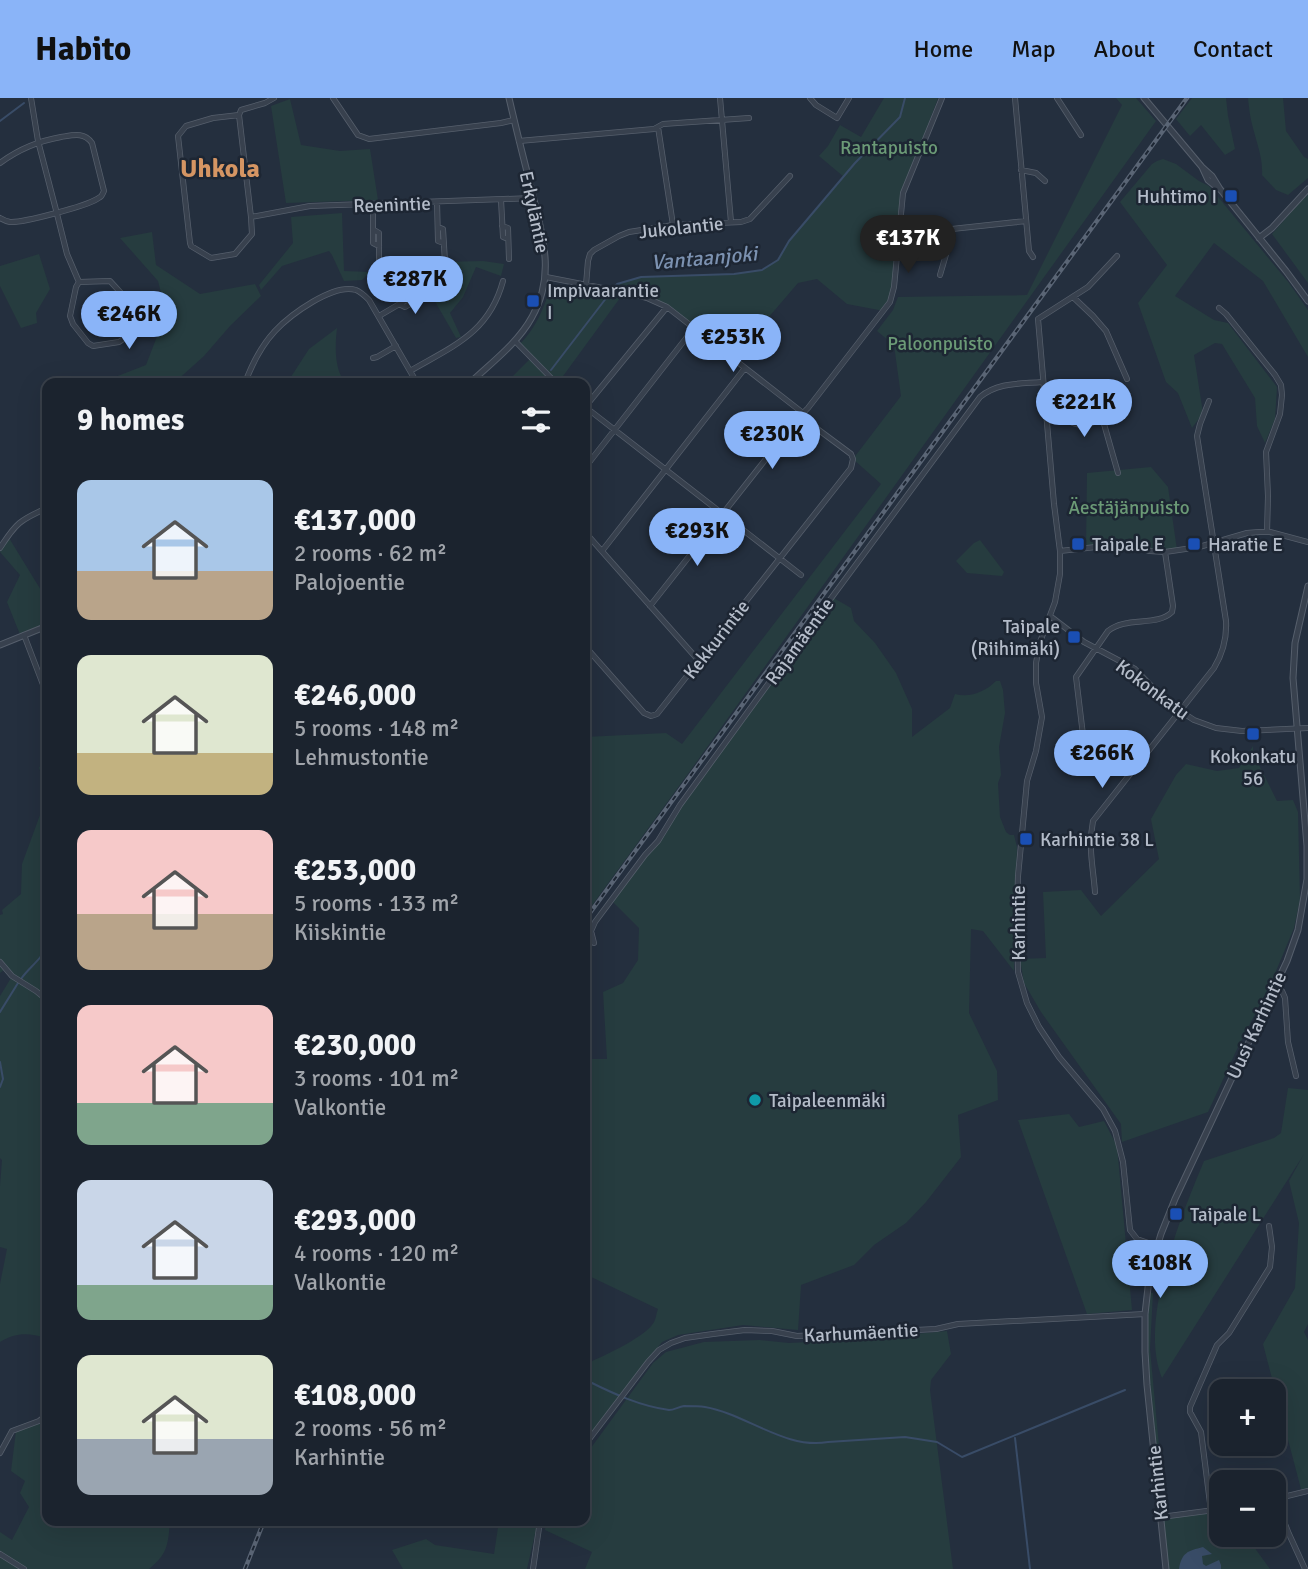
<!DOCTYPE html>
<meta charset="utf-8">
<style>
body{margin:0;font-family:Signika,sans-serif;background:#282f3a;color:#f1f3f6;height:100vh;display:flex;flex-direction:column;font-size:26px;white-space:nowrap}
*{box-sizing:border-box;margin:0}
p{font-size:23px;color:#a0a4aa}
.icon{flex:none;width:38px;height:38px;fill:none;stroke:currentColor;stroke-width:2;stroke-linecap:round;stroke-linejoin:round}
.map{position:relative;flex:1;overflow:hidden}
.drawer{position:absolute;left:42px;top:280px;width:548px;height:1148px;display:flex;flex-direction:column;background:#1b232e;border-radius:14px;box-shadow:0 7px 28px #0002,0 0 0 2px #39404a}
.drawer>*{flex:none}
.controls{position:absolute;left:1209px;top:1281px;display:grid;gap:14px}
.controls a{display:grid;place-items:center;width:77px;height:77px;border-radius:14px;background:#1b232e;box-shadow:0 7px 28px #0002,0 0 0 2px #39404a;font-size:35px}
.price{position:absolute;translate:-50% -60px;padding:0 16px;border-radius:24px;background:#8ab4f8;color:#111;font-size:23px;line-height:46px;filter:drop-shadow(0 2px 4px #0008)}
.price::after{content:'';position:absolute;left:50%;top:42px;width:21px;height:16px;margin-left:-10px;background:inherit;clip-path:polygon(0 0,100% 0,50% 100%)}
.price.current{background:#222;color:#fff}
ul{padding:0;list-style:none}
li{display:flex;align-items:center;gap:21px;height:175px;padding:0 35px}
li span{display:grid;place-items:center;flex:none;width:196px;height:140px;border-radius:14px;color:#555}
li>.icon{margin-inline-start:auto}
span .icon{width:84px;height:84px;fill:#fffc;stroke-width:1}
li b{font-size:30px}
h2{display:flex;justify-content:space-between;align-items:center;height:84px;padding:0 35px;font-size:30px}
header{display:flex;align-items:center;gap:42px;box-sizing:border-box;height:98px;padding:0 35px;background:#8ab4f8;color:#111}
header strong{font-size:33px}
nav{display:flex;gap:38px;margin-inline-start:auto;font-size:24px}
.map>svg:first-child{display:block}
.green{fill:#263c3f}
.water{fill:#394c67}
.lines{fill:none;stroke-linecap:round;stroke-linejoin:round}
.stream{stroke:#394c67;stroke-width:2}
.minor-casing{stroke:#565f6c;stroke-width:6}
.tertiary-casing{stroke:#565f6c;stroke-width:7}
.minor{stroke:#38414e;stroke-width:4.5}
.tertiary{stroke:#38414e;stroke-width:5}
.rail-casing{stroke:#5a6575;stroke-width:4.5}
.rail{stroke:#1d2633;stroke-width:2;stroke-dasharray:5;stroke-linecap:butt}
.transit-dot{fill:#1a4fb4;stroke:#1d2633;stroke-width:2.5}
.culture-dot{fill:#0f9aa8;stroke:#1d2633;stroke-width:2.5}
.labels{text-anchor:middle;stroke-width:5;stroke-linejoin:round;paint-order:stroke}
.park-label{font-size:19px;fill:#6b9a76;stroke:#1d2633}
.poi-label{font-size:19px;fill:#b4bcc9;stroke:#1d2633;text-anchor:start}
.street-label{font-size:19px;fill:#b4bcc9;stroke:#1d2633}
.water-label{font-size:21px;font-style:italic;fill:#7c92b1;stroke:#1d2633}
.district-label{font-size:26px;font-weight:bold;fill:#d59563;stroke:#1d2633}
</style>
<header>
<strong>Habito</strong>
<nav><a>Home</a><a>Map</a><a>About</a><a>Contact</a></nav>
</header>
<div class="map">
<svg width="1308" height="1471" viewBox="0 0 1308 1471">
<rect width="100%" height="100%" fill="#242f3e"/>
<path class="green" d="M884,0H938L905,88L893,198L884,213L847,206L817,181L798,185L737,256L699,233L665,206L633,196L613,195L617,186L641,179L734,176L762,172L778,161L789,143L844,79L819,58L828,48L840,27L861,39Z
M1116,0H1136L1156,23L690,673L585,817V639L666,635L682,646L881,386L853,361L901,298L894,247L877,233L893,212L898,199L1027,197L1122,7Z
M1192,0H1226L1228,18L1235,51L1225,57L1201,27L1190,38L1176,21Z
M1248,0H1283L1286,33L1304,59L1308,61V80L1288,97L1276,92L1262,77C1263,60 1257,46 1253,30C1250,20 1249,10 1248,0Z
M290,1L301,47L340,53L370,51L378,102L286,105L271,8Z
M1163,61L1176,66L1199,83L1209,88L1289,185L1308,212V259L1263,183L1214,145L1175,198L1214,222L1228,225L1277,289L1275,321L1265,345L1257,328L1255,300L1222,246L1215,245L1194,257L1203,315L1192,330L1178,295L1166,284L1138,205L1167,167L1120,104L1152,66L1157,63Z
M1308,95V185L1272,136Z
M342,115L344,173L370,174L362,182L344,183L332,157L329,153L282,168L261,192L259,187L293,145L291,119Z
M152,134L156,167L200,196L255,186L261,198L230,228L204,258L174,285H80L76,281H110L146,267L166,215L158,183L120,140Z
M39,156L50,191L36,215L37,225L21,230L0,188V168Z
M483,163L504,166L501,178L476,169L463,199L450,215L461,239L456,240L421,179L396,175L373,195L369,189L393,167L404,165Z
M553,187L620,200L558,285H506L531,260L519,247C536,230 544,210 551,188Z
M337,230C335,248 334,270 345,285H287L309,251Z
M1151,369L1168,389L1177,452L1165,454L1123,446L1086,449L1087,375Z
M9,440L47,502V527L21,539L7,504L20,477L0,454Z
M980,442L1004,474L1002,478L967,475L956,463L974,445Z
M832,499L851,510L854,523L875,545L896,575L912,611V639L950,610L955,596C970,600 985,594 996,583H1000L1003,592L1005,615L999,649L1001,677L998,685L1000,719L1006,734L1010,737H1014L1017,749L1014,873L983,833L971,831L969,915L997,973L998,1002L958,1017L961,1059L926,1104L906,1125L874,1147L854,1167L801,1187L798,1232L743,1227L678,1237L662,1244L585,1343V1284L588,1283L585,1266C602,1259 641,1241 652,1227C656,1223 656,1216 658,1211L585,1176V961H607L603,894L623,885L638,862L639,830L613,804L645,757L658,743L681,705Z
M1253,648V655L1277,703L1293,702L1298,714L1300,802L1294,830L1271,885L1238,949L1208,1014L1122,1044L1121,1026L1041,914L1024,885L1020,861L1046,860L1043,794L1081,792L1101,818L1159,761L1151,721L1176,677L1186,666L1217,673L1239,670Z
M47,667V860L45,867L47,870V902L4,872L0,875V817L3,816L2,812L21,796L22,766L47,698L39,669Z
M11,880L40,897L47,905V1240C28,1235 17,1234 0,1244V1186L7,1151L0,1149V1088L2,1062L0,1060V898Z
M1288,990L1308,992V1226L1304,1234L1308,1242V1393L1302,1395L1263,1246L1295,1190L1299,1125L1289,1083L1304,1056L1162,1280C1138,1223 1181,1118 1204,1063L1274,1040L1281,1035Z
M1069,1016L1079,1029L1104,1023L1117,1048L1132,1212L1087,1216L1018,1022Z
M1149,1194L1153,1195L1150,1251L1162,1380L1157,1366C1152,1309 1145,1252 1149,1194Z
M947,1233L951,1256L931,1282L930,1292L953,1471H585L592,1454L545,1432L546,1423H584L585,1358L653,1265L666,1254L704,1244L760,1242L789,1245L851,1242Z
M46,1323L47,1325V1423H170C168,1446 168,1456 149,1471H0V1434L12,1442L29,1409L20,1395L25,1383L11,1373L16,1333L22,1329Z
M1221,1411L1222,1437H1250L1254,1449L1270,1471H1166L1160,1420Z
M499,1423H538L527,1471H403L392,1452L426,1441L435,1447L494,1456Z"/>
<path class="water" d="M1203,1449L1212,1456L1202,1458L1203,1466L1206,1468L1219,1462L1221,1467V1471H1179C1182,1454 1188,1453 1203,1449Z"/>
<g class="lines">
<path class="stream" d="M0,23L24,5
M551,272L617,186L641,179L734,176L762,172L778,162L789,143L855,65L900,19L905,0
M539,285L544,280
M21,881C29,869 44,860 47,846
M0,914L18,885
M0,964L3,981L0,989
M584,1284L588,1283C614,1296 640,1308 669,1312C674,1312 678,1309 684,1308C690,1308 699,1308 705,1309C746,1316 786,1352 828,1344L905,1339L937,1344L962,1359L1125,1292
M1015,1340L1030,1471"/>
<g class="minor-casing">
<path id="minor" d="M31,0L38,43L56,112L67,156L79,184L76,189L70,218L73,226L88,245L93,248L119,244L122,242L126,238L132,215V207L110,183L79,184
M333,0L358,37L369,41L501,25L514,22
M720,0L731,124
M810,0L816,7L837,20L849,0
M1015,0L1029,153L1033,159
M1057,0L1081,37
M239,17L213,20L186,28L178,38L190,145L191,148L211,160L235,156L252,136L251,119L239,17L241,12L265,5L274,0
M658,29L673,127
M519,43L654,31L663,26L749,20
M0,65C19,51 38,43 61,39C74,37 84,34 92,45L104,93C101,99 102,98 97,101C86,108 23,125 10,124C5,123 5,123 0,120
M1021,72L1036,75L1045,83
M501,102L503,139L508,141
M437,104L438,143L444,145
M373,106V145L379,148
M251,119L310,108L533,100
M900,125L952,131L1026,123
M502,128L508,130L509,161
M438,129L443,131L445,164
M374,132L379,135V164
M1117,158L1088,189L1038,221L1054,406L1060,453V476L1055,504L1040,544L1036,565V585L1042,619L1036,653L1027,683L1018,778L1017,813L1018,874L1027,905L1039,929L1059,959L1103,1011L1115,1033L1123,1064L1130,1132L1137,1141L1157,1148
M940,177L952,136V131
M546,179L633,196L647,200L667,209L803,315L808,324L851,356L853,361L851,370L657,616L651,618L644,615L584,547
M586,187L588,163L590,156L594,152L619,138L629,134L673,127L741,124L750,121L790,78
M1073,199L1093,218L1106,233L1127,281
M399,206L405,209L431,194
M1219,210L1226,216L1275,277L1281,287L1282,297L1280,316L1266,354L1268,398L1267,434
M379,218L408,201L412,200L415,203
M515,243L556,285
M373,260L377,259L396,248
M410,273C453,248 489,235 503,183
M245,285C252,266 261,248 275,233C290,217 333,185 356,192C361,194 365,198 369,202L417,285
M584,308L801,477
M585,309L667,209
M1045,311C1053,312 1058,316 1065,321C1087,335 1098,321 1117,310
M1102,319L1118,375
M584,371L694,230
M584,433L699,563
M0,450C16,425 20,422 47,410
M602,453L745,270
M1060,453L1123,446L1150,453L1165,454L1199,449L1247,435L1259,434H1270L1308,444
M44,486L47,484
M650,508L799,319L808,310L890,204L894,189L903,95L942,0
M1050,518L1084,544L1135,571L1168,605L1194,622L1216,630L1242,633L1308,630
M24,537L47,597
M1083,637L1076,579L1108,533C1126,518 1157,529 1172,514L1173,508L1165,454
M1095,794C1093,768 1088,750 1093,723L1214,570C1223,555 1227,540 1226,523L1197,338L1200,326L1209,303
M594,845L591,833L595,824L645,757L658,743L680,707L795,549L980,299C998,284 1020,286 1042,284
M0,864L12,878L36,893L47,902
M1275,887L1282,893L1285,900L1288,944L1296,978
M584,1348L648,1264L659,1252L671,1245L685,1240L713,1236L745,1232L772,1233L797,1238L936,1231L958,1226L1145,1216
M0,1355L12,1333L39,1323L47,1317
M1275,1401L1289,1436L1305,1471
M1275,1401L1308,1393
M1211,1413L1201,1334L1190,1314V1309L1217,1247L1229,1235L1270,1169L1272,1149L1269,1128
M1161,1419L1222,1411
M0,1456L24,1471
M533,1471L540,1423"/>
</g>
<g class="tertiary-casing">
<path id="tertiary" d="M1144,0L1202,69L1212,78L1220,91L1286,173L1308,203
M1202,69L1208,82L1219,91
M1259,140L1272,130L1308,91
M470,285C491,265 518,245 532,219C557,176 541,133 531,89C523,59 516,30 509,0
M0,547L47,528
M1166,1471L1147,1287L1145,1254V1216L1150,1172L1161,1136L1175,1101L1287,863L1298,832L1307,781V748L1293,580L1295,545L1308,488"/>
</g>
<use href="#minor" class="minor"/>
<use href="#tertiary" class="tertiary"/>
<g class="rail-casing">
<path id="rail" d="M584,823L1187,0
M245,1471L264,1423"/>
</g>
<use href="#rail" class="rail"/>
</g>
<g class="transit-dot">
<rect x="1224" y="91" width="14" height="14" rx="3.5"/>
<rect x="526" y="196" width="14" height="14" rx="3.5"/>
<rect x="1071" y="439" width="14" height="14" rx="3.5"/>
<rect x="1187" y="439" width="14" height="14" rx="3.5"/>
<rect x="1067" y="532" width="14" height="14" rx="3.5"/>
<rect x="1246" y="629" width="14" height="14" rx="3.5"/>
<rect x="1019" y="734" width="14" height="14" rx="3.5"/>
<rect x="1169" y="1109" width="14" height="14" rx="3.5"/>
</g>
<circle class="culture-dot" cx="755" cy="1002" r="7"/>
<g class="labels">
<g class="park-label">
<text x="889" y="56">Rantapuisto</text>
<text x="940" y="252">Paloonpuisto</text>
<text x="1129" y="416">Äestäjänpuisto</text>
</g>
<g class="poi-label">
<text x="1217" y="105" text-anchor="end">Huhtimo I</text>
<text x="547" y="199">Impivaarantie<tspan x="547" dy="22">I</tspan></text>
<text x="1092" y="453">Taipale E</text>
<text x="1208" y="453">Haratie E</text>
<text x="1060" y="535" text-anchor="end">Taipale<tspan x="1060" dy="22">(Riihimäki)</tspan></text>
<text x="1253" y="665" text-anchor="middle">Kokonkatu<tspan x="1253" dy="22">56</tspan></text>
<text x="1040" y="748">Karhintie 38 L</text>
<text x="769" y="1009">Taipaleenmäki</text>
<text x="1190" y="1123">Taipale L</text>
</g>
<g class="street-label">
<text transform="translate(392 106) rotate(-2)" y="7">Reenintie</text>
<text transform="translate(535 114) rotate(78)" y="7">Erkyläntie</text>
<text transform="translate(681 129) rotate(-6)" y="7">Jukolantie</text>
<text transform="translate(716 541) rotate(-52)" y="7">Kekkurintie</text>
<text transform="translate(799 543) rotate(-54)" y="7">Rajamäentie</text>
<text transform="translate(1153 591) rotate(37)" y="7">Kokonkatu</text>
<text transform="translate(1018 825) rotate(-90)" y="7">Karhintie</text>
<text transform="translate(1256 927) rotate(-65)" y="7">Uusi Karhintie</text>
<text transform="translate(861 1234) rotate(-3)" y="7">Karhumäentie</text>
<text transform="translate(1157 1385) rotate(-96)" y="7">Karhintie</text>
</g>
<g class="water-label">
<text transform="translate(704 160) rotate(-5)" y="7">Vantaanjoki</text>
</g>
<g class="district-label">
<text x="220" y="79">Uhkola</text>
</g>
</g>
</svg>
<div class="controls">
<a>+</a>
<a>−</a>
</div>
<b class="price current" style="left:908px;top:177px">€137K</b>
<b class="price" style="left:415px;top:218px">€287K</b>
<b class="price" style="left:129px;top:253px">€246K</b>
<b class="price" style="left:733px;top:276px">€253K</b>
<b class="price" style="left:1084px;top:341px">€221K</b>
<b class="price" style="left:772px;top:373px">€230K</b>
<b class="price" style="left:697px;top:470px">€293K</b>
<b class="price" style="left:1102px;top:692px">€266K</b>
<b class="price" style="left:1160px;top:1202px">€108K</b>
<section class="drawer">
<h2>9 homes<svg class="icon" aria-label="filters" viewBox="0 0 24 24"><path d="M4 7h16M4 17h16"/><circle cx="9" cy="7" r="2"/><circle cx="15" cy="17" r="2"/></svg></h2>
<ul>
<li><span style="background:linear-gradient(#a9c7e8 65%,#b9a48a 0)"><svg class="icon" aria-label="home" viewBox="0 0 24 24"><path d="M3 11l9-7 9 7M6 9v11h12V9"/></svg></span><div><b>€137,000</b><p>2 rooms · 62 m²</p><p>Palojoentie</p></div></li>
<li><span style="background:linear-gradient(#dfe7d0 70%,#c2b280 0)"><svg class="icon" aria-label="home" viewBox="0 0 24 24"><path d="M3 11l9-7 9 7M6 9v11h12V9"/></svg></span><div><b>€246,000</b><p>5 rooms · 148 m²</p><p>Lehmustontie</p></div></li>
<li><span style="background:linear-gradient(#f6c9c9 60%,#b9a48a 0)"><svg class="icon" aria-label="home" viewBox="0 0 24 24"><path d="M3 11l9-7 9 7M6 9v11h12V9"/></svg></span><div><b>€253,000</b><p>5 rooms · 133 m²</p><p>Kiiskintie</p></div></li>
<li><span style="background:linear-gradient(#f6c9c9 70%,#7fa58c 0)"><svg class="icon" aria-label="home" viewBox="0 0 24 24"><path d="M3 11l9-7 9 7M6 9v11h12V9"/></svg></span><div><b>€230,000</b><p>3 rooms · 101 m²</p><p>Valkontie</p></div></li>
<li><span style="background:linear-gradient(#c9d6e8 75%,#7fa58c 0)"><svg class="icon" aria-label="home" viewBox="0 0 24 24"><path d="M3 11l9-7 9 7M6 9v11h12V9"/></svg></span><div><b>€293,000</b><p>4 rooms · 120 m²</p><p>Valkontie</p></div></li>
<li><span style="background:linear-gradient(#dfe7d0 60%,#9aa5b1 0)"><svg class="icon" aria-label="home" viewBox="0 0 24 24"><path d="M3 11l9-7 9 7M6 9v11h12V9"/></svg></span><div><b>€108,000</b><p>2 rooms · 56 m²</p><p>Karhintie</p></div></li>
</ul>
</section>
</div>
